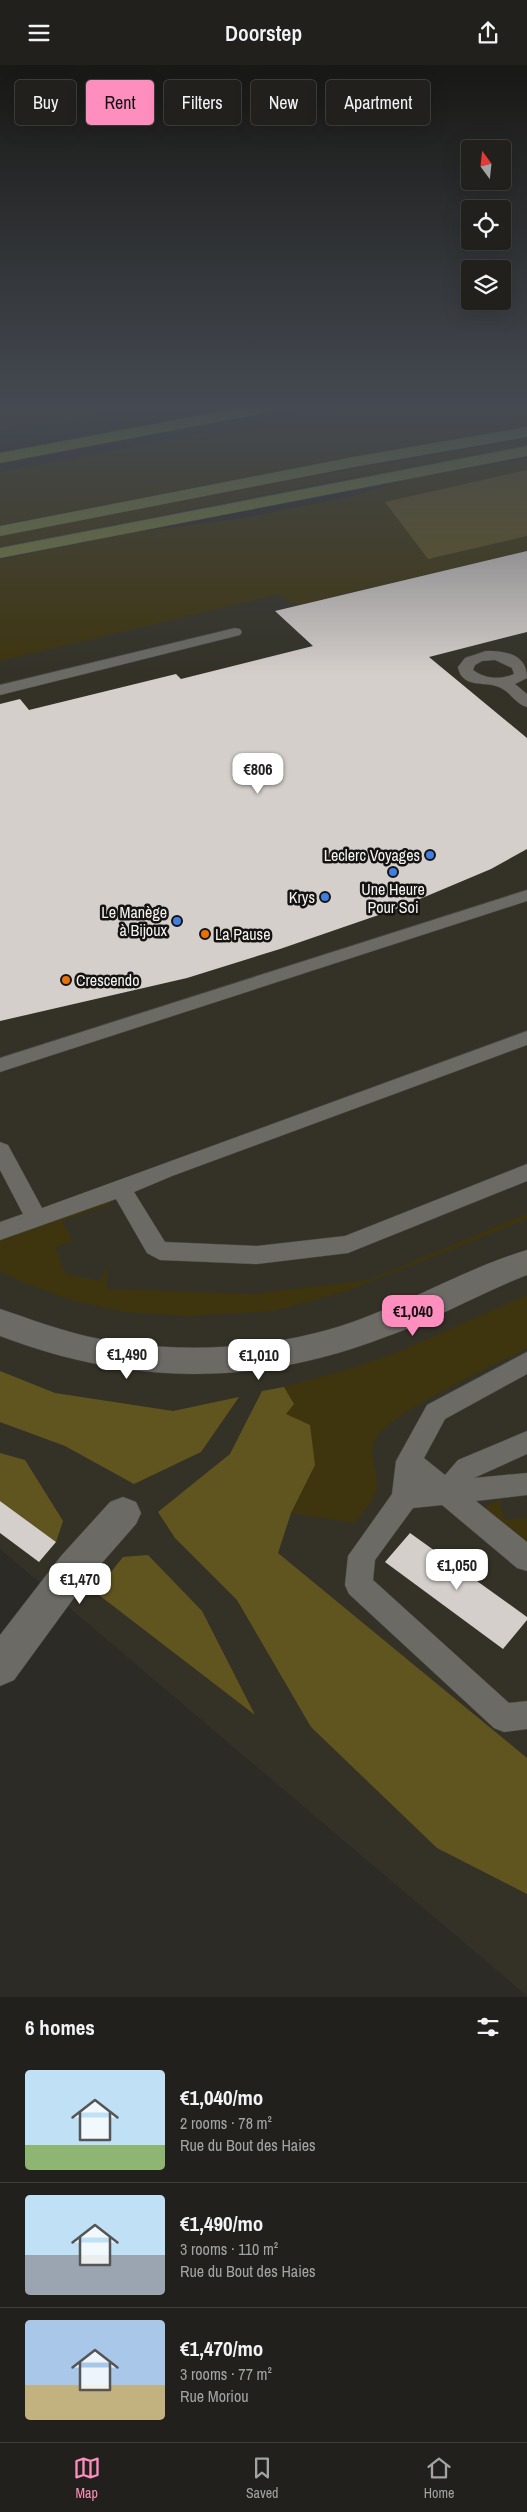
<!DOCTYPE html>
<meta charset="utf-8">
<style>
body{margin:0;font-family:"Archivo Narrow",sans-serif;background:#2d2d29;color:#f1f3f6;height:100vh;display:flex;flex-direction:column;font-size:19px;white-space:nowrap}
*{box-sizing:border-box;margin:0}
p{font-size:16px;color:#a2a3a3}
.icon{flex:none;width:28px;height:28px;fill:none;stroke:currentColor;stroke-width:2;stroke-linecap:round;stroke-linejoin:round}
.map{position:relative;height:1932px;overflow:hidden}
.drawer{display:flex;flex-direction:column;background:#21201c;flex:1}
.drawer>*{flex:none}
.guide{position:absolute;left:15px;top:15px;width:498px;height:45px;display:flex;gap:10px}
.needle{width:32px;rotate:345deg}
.controls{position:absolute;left:461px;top:75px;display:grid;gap:10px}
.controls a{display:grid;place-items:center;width:50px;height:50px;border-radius:5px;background:#21201c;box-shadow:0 5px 20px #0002,0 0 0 1px #3e3e3b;font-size:25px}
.price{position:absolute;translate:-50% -42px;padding:0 11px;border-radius:10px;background:#fff;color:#222;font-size:16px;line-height:32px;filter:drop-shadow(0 1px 2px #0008)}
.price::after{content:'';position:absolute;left:50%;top:30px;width:15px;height:11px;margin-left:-8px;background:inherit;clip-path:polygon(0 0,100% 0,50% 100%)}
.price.current{background:#fd8ebe;color:#111}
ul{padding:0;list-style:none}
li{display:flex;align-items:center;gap:15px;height:125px;padding:0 25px}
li+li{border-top:1px solid #3e3e3b}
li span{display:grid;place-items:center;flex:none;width:140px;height:100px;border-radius:5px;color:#555}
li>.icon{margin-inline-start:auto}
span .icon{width:60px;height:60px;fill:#fffc;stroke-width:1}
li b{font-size:21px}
h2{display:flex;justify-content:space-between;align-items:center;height:60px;padding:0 25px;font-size:21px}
.tag{padding:0 18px;border-radius:5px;background:#21201c;box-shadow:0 5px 20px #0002,0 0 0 1px #3e3e3b;font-size:18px;line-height:45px}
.tag.current{background:#fd8ebe;color:#111}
header{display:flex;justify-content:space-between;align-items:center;height:65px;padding:0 25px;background:#21201c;font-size:22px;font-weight:600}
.tab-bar{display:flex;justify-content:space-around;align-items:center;height:70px;border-top:1px solid #3e3e3b;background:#21201c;font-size:14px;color:#a2a3a3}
.tab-bar a{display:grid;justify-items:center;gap:2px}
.tab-bar .current{color:#fd8ebe}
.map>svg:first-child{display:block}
.built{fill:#343227}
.green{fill:#3e350e}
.forest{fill:#61551f}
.building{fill:#d5cfcb}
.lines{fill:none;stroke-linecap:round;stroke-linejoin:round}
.lane-casing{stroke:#4a4945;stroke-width:1}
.street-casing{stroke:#4a4945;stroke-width:1}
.primary-casing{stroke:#4a4945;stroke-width:1}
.highway-casing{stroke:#4a4945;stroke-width:1}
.lane{fill:#6b6a65;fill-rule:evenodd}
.street{fill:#6b6a65;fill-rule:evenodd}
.primary{fill:#778040;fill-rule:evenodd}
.highway{fill:#7f8f28;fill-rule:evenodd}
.shop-dot{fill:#3f7fe0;stroke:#141311;stroke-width:2}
.food-dot{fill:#e8710a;stroke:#141311;stroke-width:2}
.labels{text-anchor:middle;stroke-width:5;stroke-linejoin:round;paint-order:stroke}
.poi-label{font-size:16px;fill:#f5f4f1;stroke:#141311;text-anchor:end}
</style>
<header><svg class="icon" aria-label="menu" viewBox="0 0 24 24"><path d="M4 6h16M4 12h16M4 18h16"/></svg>Doorstep<svg class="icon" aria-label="share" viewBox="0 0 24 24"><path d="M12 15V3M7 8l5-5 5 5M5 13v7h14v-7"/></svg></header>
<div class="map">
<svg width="527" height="1932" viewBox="0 0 527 1932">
<rect width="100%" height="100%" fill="#2c2b26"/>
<path class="built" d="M527,405V1931L0,1484V523Z"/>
<path class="green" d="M0,340H146L0,366Z
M352,340H527V361L314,399L0,460V407Z
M527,373V381L330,417L0,482V471L298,414Z
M527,393V486L297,540L277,530L0,596V494L136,467L243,453L348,432L405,415Z
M109,1136L111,1139L62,1156L73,1176L55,1182L66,1209L101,1216L109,1198L106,1224L253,1229L369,1215L527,1149V1154L347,1226L274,1246L188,1251L124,1247L71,1235L22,1217L0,1206V1174Z
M527,1230V1283C496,1300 391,1347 377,1372C365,1390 381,1408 376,1427C373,1437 361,1449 354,1458L291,1448L315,1400L285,1349L294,1339L284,1322L356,1302L400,1286Z
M499,1435L505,1455L527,1453V1479L486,1449L487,1440Z"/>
<path class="forest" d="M527,405V471L428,494L385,437Z
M0,1306L55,1328L173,1346L239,1332L201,1387L134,1419L65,1381L0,1357Z
M284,1322L294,1339L286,1349L310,1360L315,1400L291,1448L278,1488L527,1693V1829L437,1783L311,1662L237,1535L175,1473L158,1447L230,1389L262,1326Z
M0,1388L25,1395L63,1456L56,1477L0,1436Z
M148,1490L202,1546L255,1650L95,1527L123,1492Z"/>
<path class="building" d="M527,486V567L429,592L527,673V784L491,804L396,844L280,884L187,913L0,956V639L20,634L29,645L176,609L181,614L313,581L275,546Z
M0,1436L56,1477L39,1497L0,1468Z
M410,1468L527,1552V1555L503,1584L385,1497Z"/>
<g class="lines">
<g class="lane-casing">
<path id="lane" d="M235,563L240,564L242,567L240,570L0,630V620Z
M486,586C506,586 527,589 527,613L515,619L527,629V642C516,639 511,628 501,623C487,615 462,625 458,602L465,593ZM495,595L512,603L514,609C500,615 485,614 473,605L475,600L482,596Z
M527,825V836L0,1007V993Z
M527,966V980L172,1111L134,1127L165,1177L257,1181L345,1171L527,1099V1116L348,1188L257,1199L160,1195L147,1188L116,1134L0,1175V1157L23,1149L0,1105V1077L8,1080L42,1143Z
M527,1287V1309L445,1354L424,1393L445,1410L458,1395L527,1366V1389L474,1413L527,1408V1430L476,1436L527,1477V1506L517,1503L442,1440L413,1443L375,1495L373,1515L509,1638L527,1636V1664L504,1667L494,1663L349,1529L345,1520L348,1491L392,1429L396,1396L427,1340Z"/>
</g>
<g class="street-casing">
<path id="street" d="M527,1185V1210C480,1228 436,1254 388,1271C256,1322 132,1321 0,1271V1244C30,1254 59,1265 90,1272C179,1291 282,1285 366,1252C421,1231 471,1202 527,1185Z
M123,1432L136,1437L141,1448L136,1459L87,1515L14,1615L0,1621V1570L61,1491L110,1437Z"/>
</g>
<g class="primary-casing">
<path id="primary" d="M527,362V372L359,401L0,471V461L359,391Z
M527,381V391L0,493V483Z"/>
</g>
<g class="highway-casing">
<path id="highway" d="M255,340H288L280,345L0,398V388Z"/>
</g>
<use href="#lane" class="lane"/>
<use href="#street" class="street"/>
<use href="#primary" class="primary"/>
<use href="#highway" class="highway"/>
</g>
<linearGradient id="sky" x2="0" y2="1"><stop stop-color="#181815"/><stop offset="0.56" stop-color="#454a52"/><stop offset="1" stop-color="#454a52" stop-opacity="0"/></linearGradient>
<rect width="527" height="611" fill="url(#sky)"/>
<g class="shop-dot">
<circle cx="430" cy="790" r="5"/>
<circle cx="393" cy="807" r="5"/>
<circle cx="325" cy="832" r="5"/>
<circle cx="177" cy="856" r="5"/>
</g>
<g class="food-dot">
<circle cx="205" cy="869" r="5"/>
<circle cx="66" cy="915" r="5"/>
</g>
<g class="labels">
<g class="poi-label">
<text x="420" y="796">Leclerc Voyages</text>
<text x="393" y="830" text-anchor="middle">Une Heure<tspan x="393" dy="18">Pour Soi</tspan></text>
<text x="315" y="838">Krys</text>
<text x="167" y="853">Le Manège<tspan x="167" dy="18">à Bijoux</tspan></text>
<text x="215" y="875" text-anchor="start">La Pause</text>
<text x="76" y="921" text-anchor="start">Crescendo</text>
</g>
</g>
</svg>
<div class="controls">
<a><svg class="needle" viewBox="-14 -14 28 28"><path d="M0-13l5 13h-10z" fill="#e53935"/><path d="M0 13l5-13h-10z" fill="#a2a3a3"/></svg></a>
<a><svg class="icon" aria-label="locate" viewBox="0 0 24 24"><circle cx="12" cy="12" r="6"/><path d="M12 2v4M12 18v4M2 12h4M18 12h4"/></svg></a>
<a><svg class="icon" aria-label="layers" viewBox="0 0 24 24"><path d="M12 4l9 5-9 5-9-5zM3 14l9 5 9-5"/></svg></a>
</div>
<b class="price" style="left:258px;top:730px">€806</b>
<b class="price current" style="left:413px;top:1272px">€1,040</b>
<b class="price" style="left:127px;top:1315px">€1,490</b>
<b class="price" style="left:259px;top:1316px">€1,010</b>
<b class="price" style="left:457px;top:1526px">€1,050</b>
<b class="price" style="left:80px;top:1540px">€1,470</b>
<div class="guide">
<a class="tag">Buy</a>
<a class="tag current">Rent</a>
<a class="tag">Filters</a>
<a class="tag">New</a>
<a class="tag">Apartment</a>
</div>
</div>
<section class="drawer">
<h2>6 homes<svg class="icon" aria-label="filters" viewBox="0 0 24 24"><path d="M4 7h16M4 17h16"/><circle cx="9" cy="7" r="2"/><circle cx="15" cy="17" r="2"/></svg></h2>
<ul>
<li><span style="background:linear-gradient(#bfe0f5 75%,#8fb573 0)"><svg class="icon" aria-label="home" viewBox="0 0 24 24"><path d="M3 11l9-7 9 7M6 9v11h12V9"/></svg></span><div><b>€1,040/mo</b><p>2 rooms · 78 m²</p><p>Rue du Bout des Haies</p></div></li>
<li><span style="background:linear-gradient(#bfe0f5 60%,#9aa5b1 0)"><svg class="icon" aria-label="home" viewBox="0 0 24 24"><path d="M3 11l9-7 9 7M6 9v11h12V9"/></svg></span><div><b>€1,490/mo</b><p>3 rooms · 110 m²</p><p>Rue du Bout des Haies</p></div></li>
<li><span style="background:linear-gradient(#a9c7e8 65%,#c2b280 0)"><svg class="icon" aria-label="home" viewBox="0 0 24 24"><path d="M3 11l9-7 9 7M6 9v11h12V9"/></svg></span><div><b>€1,470/mo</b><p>3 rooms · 77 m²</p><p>Rue Moriou</p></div></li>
</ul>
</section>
<nav class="tab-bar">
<a class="current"><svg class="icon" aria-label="map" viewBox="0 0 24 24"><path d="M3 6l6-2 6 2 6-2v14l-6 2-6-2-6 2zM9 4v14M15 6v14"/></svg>Map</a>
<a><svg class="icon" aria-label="saved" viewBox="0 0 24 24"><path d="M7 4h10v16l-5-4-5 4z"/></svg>Saved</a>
<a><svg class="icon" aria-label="home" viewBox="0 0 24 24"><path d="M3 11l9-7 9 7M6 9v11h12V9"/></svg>Home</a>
</nav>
